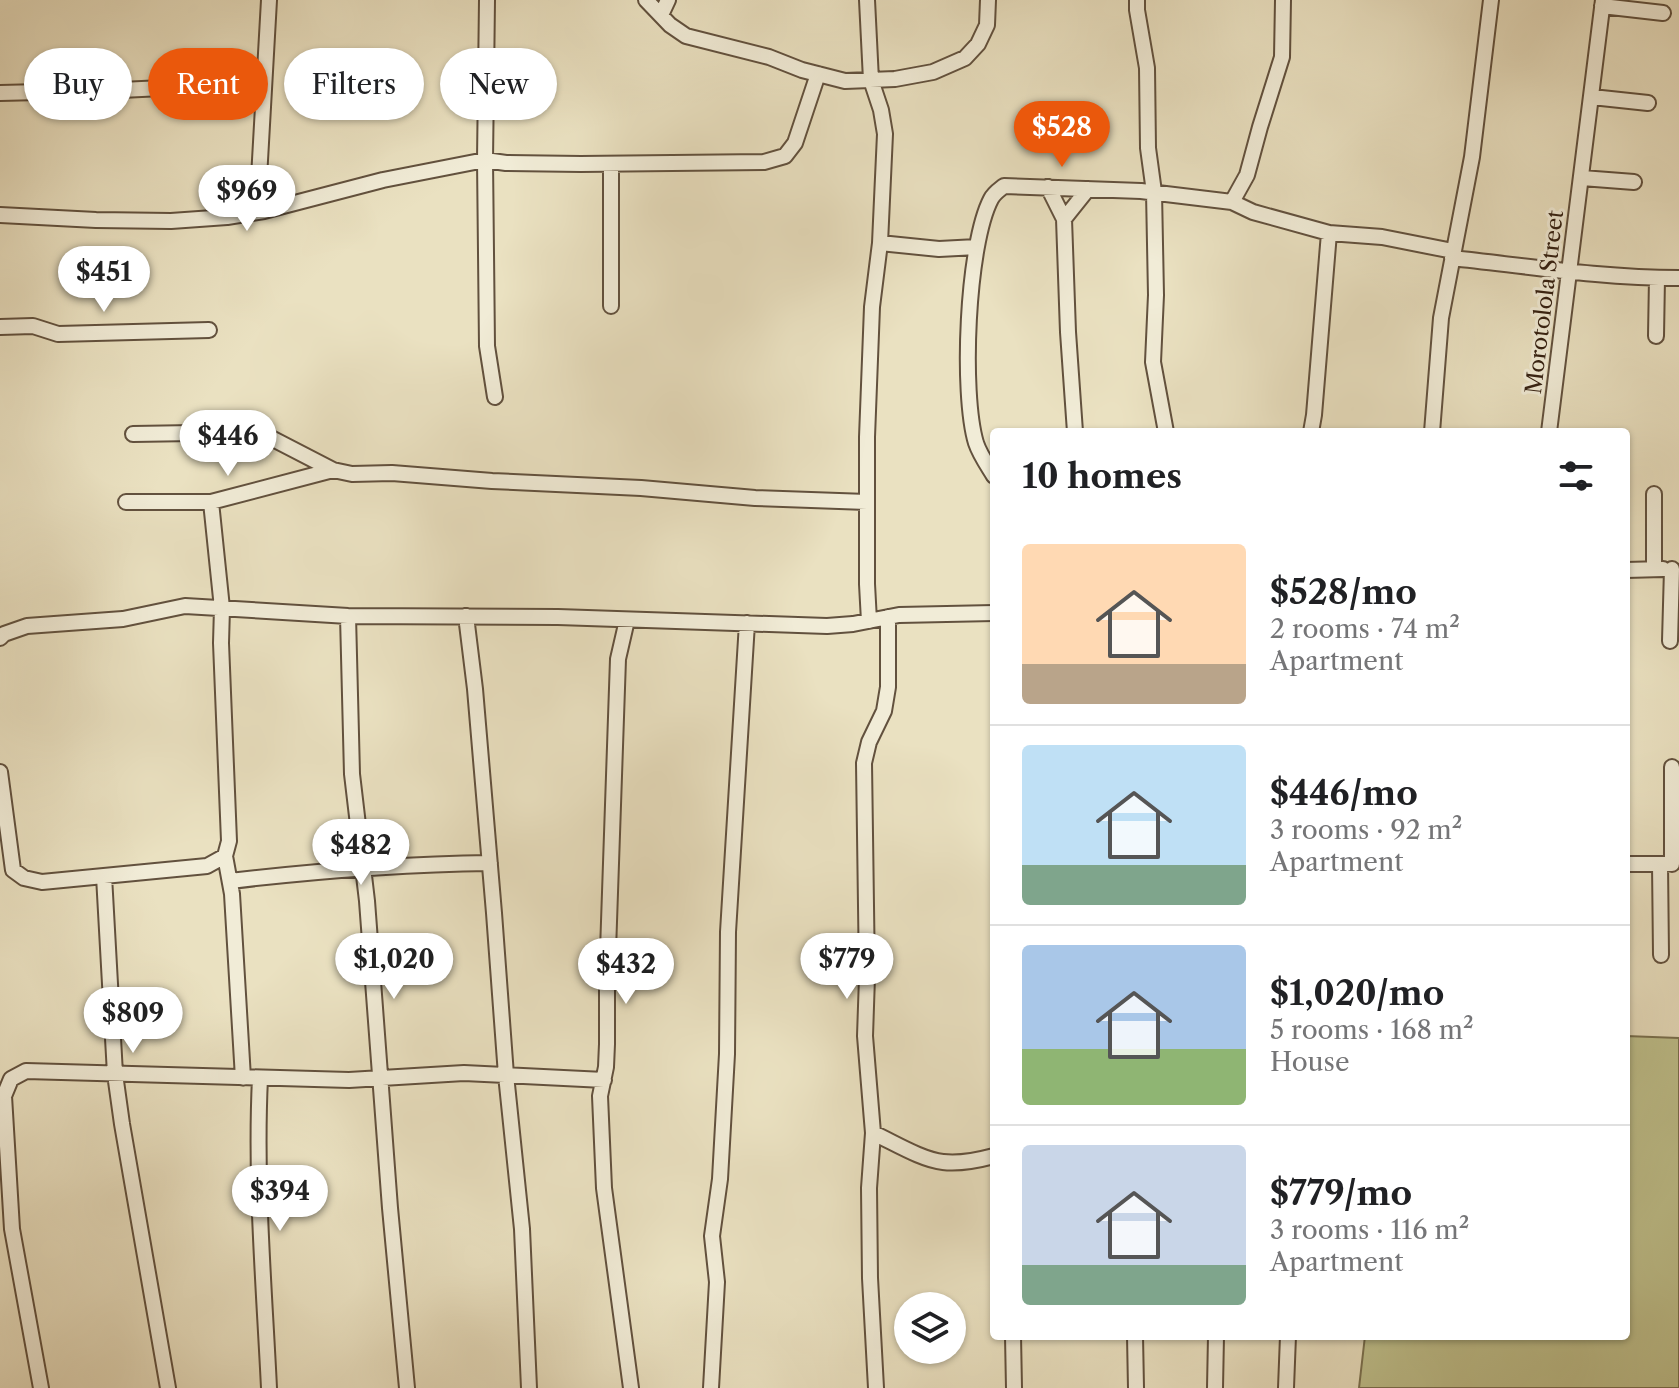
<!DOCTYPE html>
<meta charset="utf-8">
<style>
body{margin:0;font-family:"Libre Caslon Text",serif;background:#f6f6f6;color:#202124;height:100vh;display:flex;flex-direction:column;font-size:30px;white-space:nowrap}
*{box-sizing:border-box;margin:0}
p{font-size:26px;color:#757577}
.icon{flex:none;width:44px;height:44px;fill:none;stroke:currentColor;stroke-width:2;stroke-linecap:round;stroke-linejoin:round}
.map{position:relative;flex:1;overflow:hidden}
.details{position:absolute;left:990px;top:428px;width:640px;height:912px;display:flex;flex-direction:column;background:#fff;border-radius:8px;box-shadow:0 2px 6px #0004}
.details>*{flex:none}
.hud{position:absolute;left:24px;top:48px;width:760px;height:72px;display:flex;gap:16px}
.tools{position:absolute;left:894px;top:1292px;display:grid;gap:16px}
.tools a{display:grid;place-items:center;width:72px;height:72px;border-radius:50%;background:#fff;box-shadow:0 2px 6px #0004;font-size:40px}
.price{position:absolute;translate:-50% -68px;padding:0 18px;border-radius:28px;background:#fff;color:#222;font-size:26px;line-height:52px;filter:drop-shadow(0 2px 4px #0008)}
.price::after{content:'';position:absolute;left:50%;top:48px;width:24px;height:18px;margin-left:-12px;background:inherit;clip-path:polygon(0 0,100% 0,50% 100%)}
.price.selected{background:#ea580c;color:#fff}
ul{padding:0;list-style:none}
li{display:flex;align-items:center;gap:24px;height:200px;padding:0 32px}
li+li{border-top:2px solid #e0e0e0}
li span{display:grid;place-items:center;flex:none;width:224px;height:160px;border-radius:8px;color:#555}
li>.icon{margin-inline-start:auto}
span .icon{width:96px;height:96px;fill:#fffc;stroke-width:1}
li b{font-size:34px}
h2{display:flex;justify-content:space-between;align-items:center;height:96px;padding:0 32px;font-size:34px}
.pill{padding:0 28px;border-radius:36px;background:#fff;box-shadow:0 2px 6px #0004;font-size:28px;line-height:72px}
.pill.selected{background:#ea580c;color:#fff}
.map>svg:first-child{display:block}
.green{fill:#bfc18d;stroke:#7a7150;stroke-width:2}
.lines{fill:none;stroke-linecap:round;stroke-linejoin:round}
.street-casing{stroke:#62513e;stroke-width:18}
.street{stroke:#f1ecd7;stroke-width:14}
.labels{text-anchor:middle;stroke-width:6;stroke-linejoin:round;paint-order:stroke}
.street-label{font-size:22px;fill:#352112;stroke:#f1ecd7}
</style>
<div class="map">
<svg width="1679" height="1388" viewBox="0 0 1679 1388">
<rect width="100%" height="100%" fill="#eae1c1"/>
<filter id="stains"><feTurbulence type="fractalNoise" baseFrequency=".0025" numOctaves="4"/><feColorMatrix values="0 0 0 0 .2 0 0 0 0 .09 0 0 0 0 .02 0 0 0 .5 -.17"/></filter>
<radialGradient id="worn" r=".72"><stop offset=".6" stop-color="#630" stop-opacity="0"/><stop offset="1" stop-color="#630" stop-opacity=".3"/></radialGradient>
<path class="green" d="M1626,1036L1679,1038V1388H1359L1365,1336H1626Z"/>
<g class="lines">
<g class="street-casing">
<path id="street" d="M487,0L485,160L487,346L495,397
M646,0L670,25L686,36L769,57L802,70L845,81L895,79L933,72L965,58L978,44L987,25L988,0
M867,0L871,80L881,110L885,134L880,243L872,307L867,437V584L869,621
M1137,0V10L1147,68L1148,148L1154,192L1156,295L1153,362L1166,432
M1602,6L1663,13
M661,15L668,0
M0,93L121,90L264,83
M1592,97L1648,103
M611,164V306
M1582,178L1634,182
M1048,187L1064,219L1068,332L1075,432
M1232,202L1247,175L1260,127L1282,57L1283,0
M264,211L259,178L269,0
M0,215L96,220L171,221L227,217L264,211L383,180L485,160L506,163L581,164L764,162L785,156L795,143L818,74
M1064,219L1088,189
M880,243L939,249L977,247
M1452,258C1527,266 1603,278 1679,278
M0,327L33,326L58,334L209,330
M1656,336L1657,278
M1311,432L1314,415L1329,233
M1432,432L1441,318L1472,157L1491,0
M1549,432L1603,0
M133,434L254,432L273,439L333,470L352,474L392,473L492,481L641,488L755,498L867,502
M994,476C988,466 980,455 976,443C961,393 967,245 991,199C994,193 999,190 1004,186L1141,191L1232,202L1253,212L1329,233L1382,237L1453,251
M1654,494V569
M126,502H211L333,470
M1626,570L1663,569
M348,616L352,774L367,901L390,1208L407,1388
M466,616L475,689L494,913L506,1075L522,1229L529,1388
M627,620L618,659L607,980V1044L606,1067L600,1096L604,1188L631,1388
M0,638L4,634L27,626L123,619L185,606L348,616L558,617L827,626L853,624L899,615L994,613
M1670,641L1672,569
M0,772L13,870L24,878L42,882L207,866L225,856L229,841L221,643L222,608L211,502
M225,856L232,894L243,1078
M1626,864H1667
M1660,864L1661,955
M1672,864V767
M104,876L115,1074L122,1124L168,1388
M230,881C316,871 403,864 490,863
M260,1078C255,1181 264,1285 269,1388
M873,1133C893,1142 922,1160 943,1162C959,1164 979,1160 994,1156
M1013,1336L1014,1388
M1135,1336L1136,1388
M41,1388L12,1229L4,1096L11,1079L26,1071L349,1080L464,1073L604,1080
M711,1388L717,1282L712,1236L720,1179L727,1054L728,932L747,623
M876,1388L870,1278L869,1188L873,1133L865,1036L867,977L864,763L869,742L884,711L888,687V617
M1215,1388L1216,1336
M1286,1388L1288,1336"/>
</g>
<use href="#street" class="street"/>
</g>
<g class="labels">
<g class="street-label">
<text transform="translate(1544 302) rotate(-83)" y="8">Morotolola Street</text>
</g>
</g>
<rect width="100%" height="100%" filter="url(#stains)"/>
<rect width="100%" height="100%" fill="url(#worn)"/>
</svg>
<div class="tools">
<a><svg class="icon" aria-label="layers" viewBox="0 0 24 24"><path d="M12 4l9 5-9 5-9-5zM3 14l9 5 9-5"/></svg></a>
</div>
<b class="price selected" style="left:1062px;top:169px">$528</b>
<b class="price" style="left:247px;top:233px">$969</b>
<b class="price" style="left:104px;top:314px">$451</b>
<b class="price" style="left:228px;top:478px">$446</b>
<b class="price" style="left:361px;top:887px">$482</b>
<b class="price" style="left:394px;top:1001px">$1,020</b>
<b class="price" style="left:847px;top:1001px">$779</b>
<b class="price" style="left:626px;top:1006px">$432</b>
<b class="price" style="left:133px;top:1055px">$809</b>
<b class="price" style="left:280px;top:1233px">$394</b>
<div class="hud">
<a class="pill">Buy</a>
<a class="pill selected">Rent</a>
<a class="pill">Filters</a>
<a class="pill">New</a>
</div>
<section class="details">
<h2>10 homes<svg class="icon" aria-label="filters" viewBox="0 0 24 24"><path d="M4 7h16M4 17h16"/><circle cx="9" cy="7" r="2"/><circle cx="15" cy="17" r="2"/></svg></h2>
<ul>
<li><span style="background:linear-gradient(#ffd9b3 75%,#b9a48a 0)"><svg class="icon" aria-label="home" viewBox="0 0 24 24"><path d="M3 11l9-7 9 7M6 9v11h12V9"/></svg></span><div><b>$528/mo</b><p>2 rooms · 74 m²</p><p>Apartment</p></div></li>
<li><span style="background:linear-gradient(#bfe0f5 75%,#7fa58c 0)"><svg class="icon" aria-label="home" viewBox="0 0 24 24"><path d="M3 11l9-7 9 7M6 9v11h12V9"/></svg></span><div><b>$446/mo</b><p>3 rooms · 92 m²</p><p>Apartment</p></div></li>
<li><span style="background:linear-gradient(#a9c7e8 65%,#8fb573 0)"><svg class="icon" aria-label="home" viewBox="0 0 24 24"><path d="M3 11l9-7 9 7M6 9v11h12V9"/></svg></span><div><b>$1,020/mo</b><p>5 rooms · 168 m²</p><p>House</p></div></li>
<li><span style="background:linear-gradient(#c9d6e8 75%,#7fa58c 0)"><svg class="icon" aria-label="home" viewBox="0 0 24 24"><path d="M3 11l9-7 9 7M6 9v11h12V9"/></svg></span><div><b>$779/mo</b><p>3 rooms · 116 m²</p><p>Apartment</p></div></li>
</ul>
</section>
</div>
